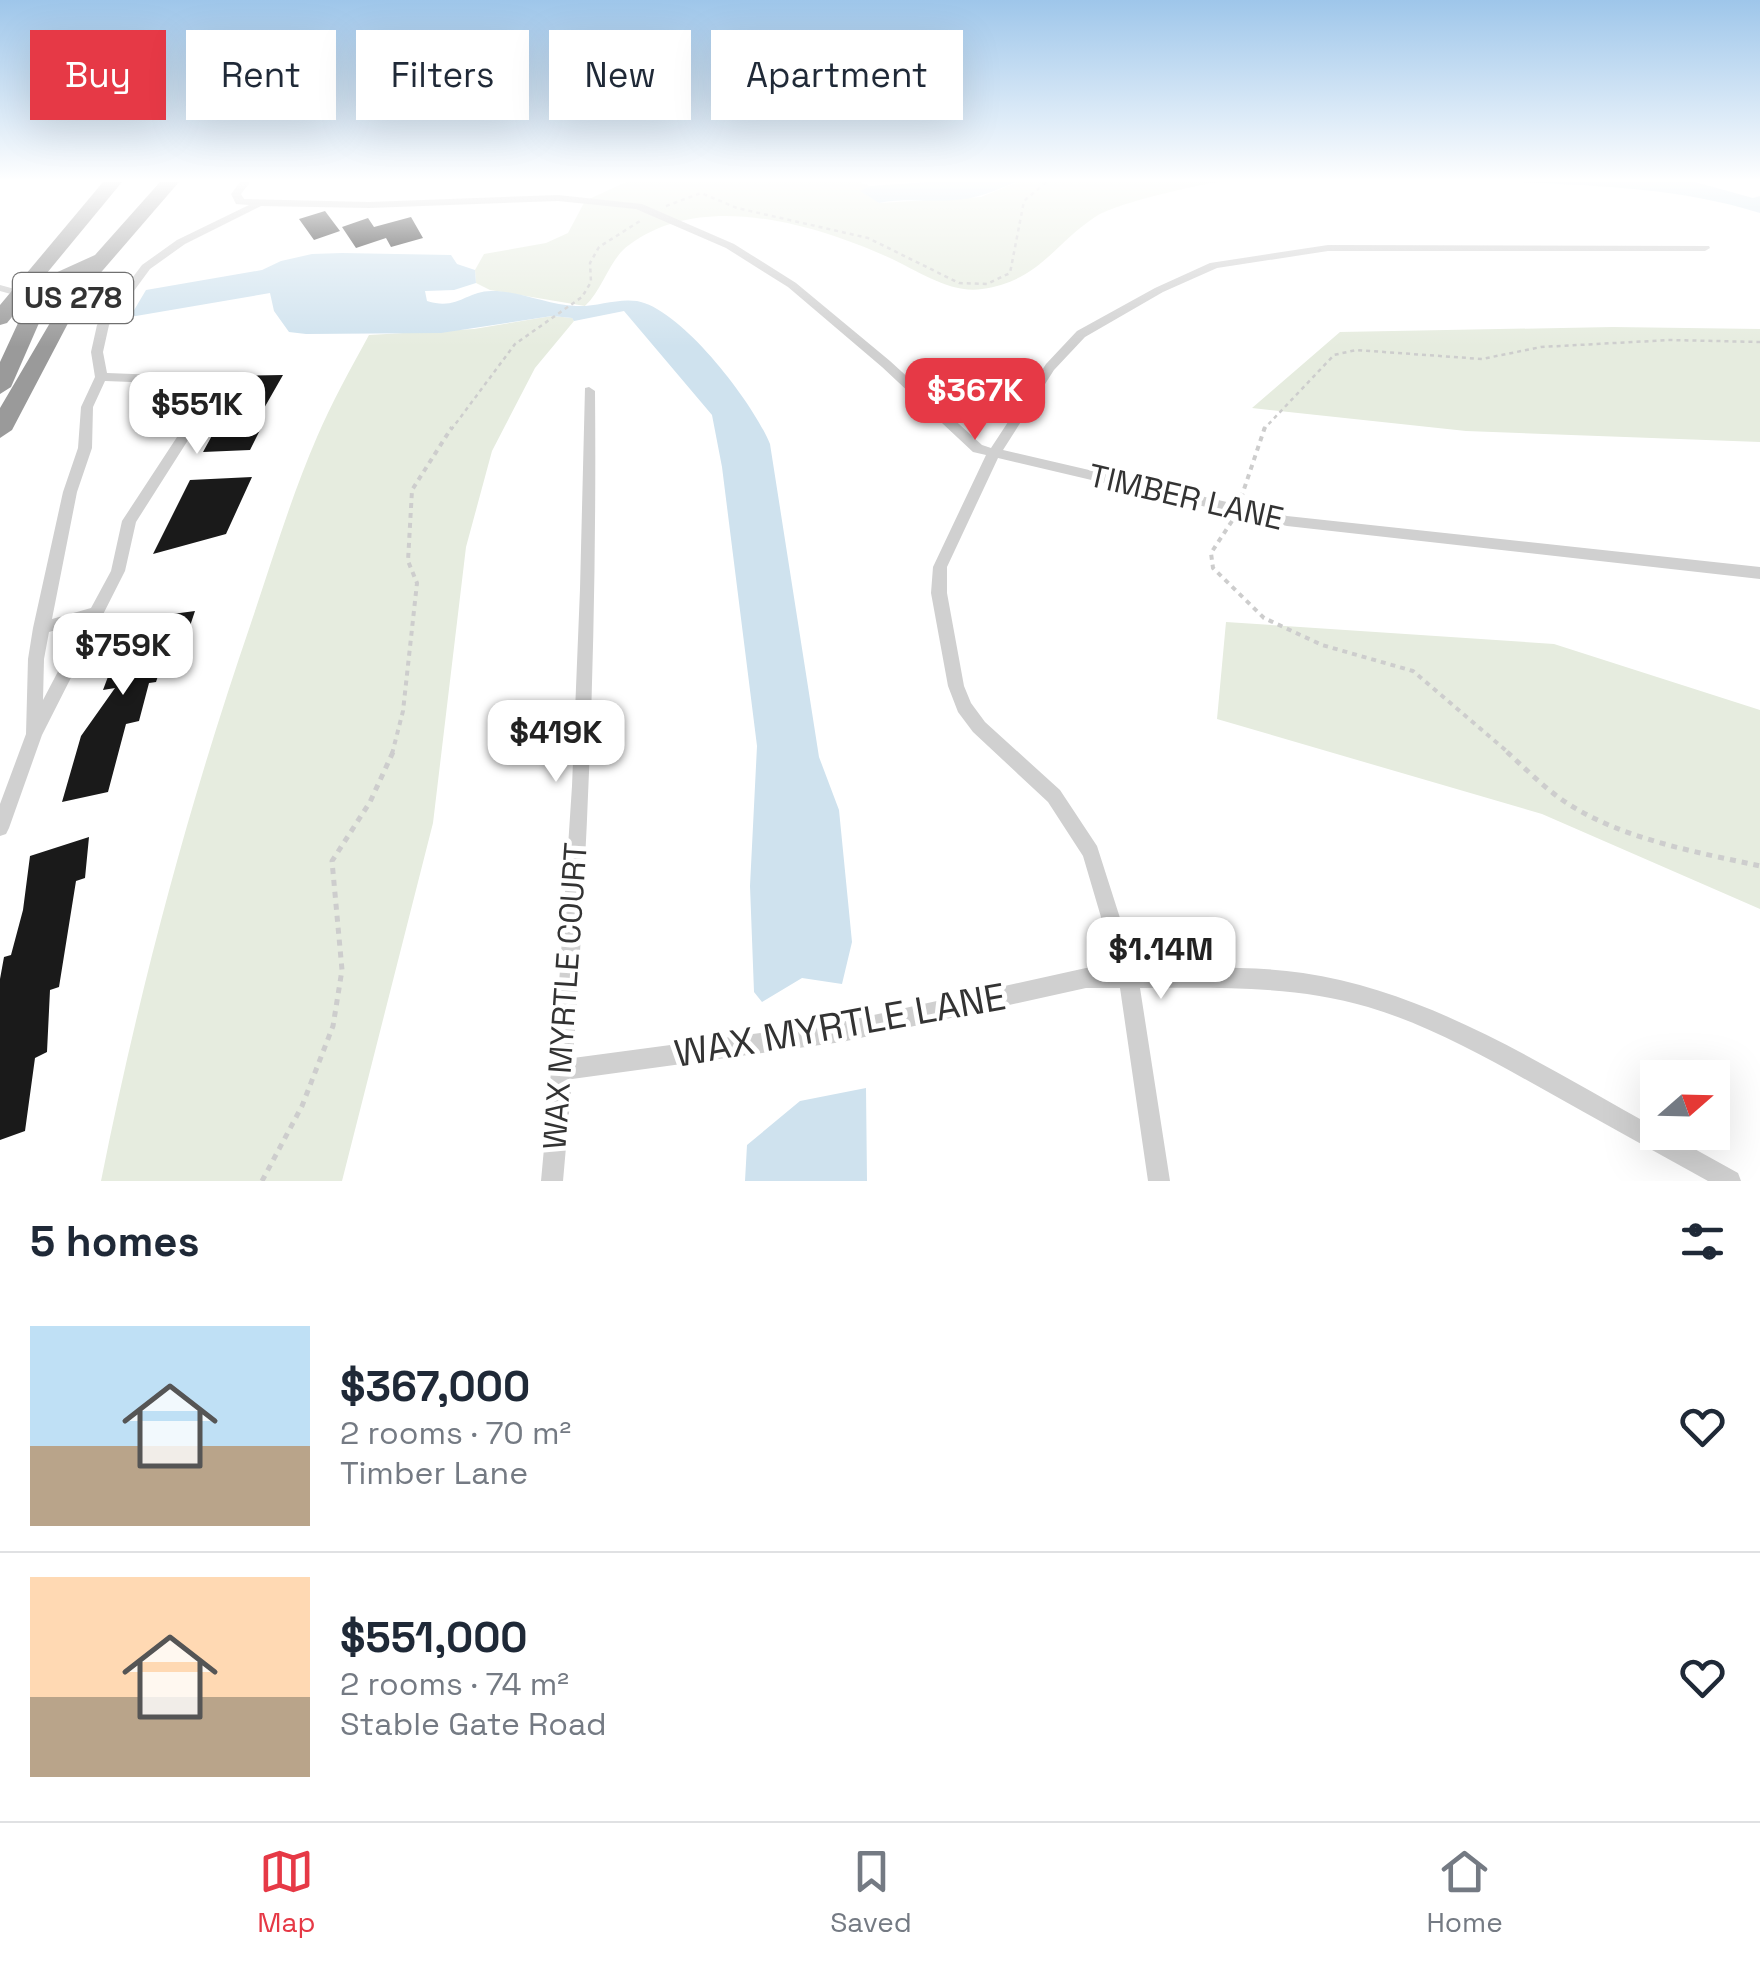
<!DOCTYPE html>
<meta charset="utf-8">
<style>
body{margin:0;font-family:"Space Grotesk",sans-serif;background:#f6f6f7;color:#1f2937;height:100vh;display:flex;flex-direction:column;font-size:38px;white-space:nowrap}
*{box-sizing:border-box;margin:0}
p{font-size:32px;color:#747a83}
.icon{flex:none;width:55px;height:55px;fill:none;stroke:currentColor;stroke-width:2;stroke-linecap:round;stroke-linejoin:round}
.map{position:relative;height:1181px;overflow:hidden}
.sheet{display:flex;flex-direction:column;background:#fff;flex:1}
.sheet>*{flex:none}
.hud{position:absolute;left:30px;top:30px;width:1000px;height:90px;display:flex;gap:20px}
.needle{width:65px;rotate:70deg}
.controls{position:absolute;left:1640px;top:1060px;display:grid;gap:20px}
.controls a{display:grid;place-items:center;width:90px;height:90px;border-radius:0px;background:#fff;box-shadow:0 10px 40px #0002;font-size:50px}
.price{position:absolute;translate:-50% -85px;padding:0 22px;border-radius:20px;background:#fff;color:#222;font-size:32px;line-height:65px;filter:drop-shadow(0 2px 5px #0008)}
.price::after{content:'';position:absolute;left:50%;top:60px;width:30px;height:22px;margin-left:-15px;background:inherit;clip-path:polygon(0 0,100% 0,50% 100%)}
.price.on{background:#e63946;color:#fff}
ul{padding:0;list-style:none}
li{display:flex;align-items:center;gap:30px;height:250px;padding:0 30px}
li+li{border-top:2px solid #e0e1e3}
li span{display:grid;place-items:center;flex:none;width:280px;height:200px;border-radius:0px;color:#555}
li>.icon{margin-inline-start:auto}
span .icon{width:120px;height:120px;fill:#fffc;stroke-width:1}
li b{font-size:42px}
h2{display:flex;justify-content:space-between;align-items:center;height:120px;padding:0 30px;font-size:42px}
.pill{padding:0 35px;border-radius:0px;background:#fff;box-shadow:0 10px 40px #0002;font-size:35px;line-height:90px}
.pill.on{background:#e63946;color:#fff}
.dock{display:flex;justify-content:space-around;align-items:center;height:140px;border-top:2px solid #e0e1e3;background:#fff;font-size:28px;color:#747a83}
.dock a{display:grid;justify-items:center;gap:5px}
.dock .on{color:#e63946}
.map>svg:first-child{display:block}
.green{fill:#e6ecdf}
.water{fill:#cfe2ee}
.building{fill:#1a1a1a}
.lines{fill:none;stroke-linecap:round;stroke-linejoin:round}
.path-far2{stroke:#cdcdcd;stroke-width:2.5;stroke-dasharray:4 4;stroke-linecap:butt}
.path-far1{stroke:#cdcdcd;stroke-width:4;stroke-dasharray:5 5;stroke-linecap:butt}
.path{stroke:#cdcdcd;stroke-width:5;stroke-dasharray:6 6;stroke-linecap:butt}
.street{fill:#d0d0d0;fill-rule:evenodd}
.highway{fill:#9a9a9a;fill-rule:evenodd}
.labels{text-anchor:middle;stroke-width:10;stroke-linejoin:round;paint-order:stroke}
.shield{fill:#fff;stroke:#707070;stroke-width:2.5}
.shield-label{font-size:30px;font-weight:bold;fill:#333}
.street-label{font-size:32px;fill:#333;stroke:#fff}
.near-street-label{font-size:38px;fill:#333;stroke:#fff}
</style>
<div class="map">
<svg width="1760" height="1181" viewBox="0 0 1760 1181">
<rect width="100%" height="100%" fill="#fff"/>
<path class="green" d="M626,182H859L870,186L861,191L879,203L981,197L1018,182H1219C1193,186 1116,203 1095,217C1054,244 1039,281 982,289C951,294 918,271 890,258C814,224 702,190 629,245C610,258 603,289 585,306L490,290L476,283L475,270L484,254L546,243L568,233L585,201Z
M552,316L572,318L574,321L535,368L492,451L466,547L433,823L342,1181H101C139,991 188,806 251,623C272,561 291,497 317,437C332,402 351,368 369,335L474,329Z
M1613,327L1760,329V442L1466,431L1252,408L1340,332Z
M1226,622L1554,644L1760,710V909L1542,814L1217,719Z"/>
<path class="water" d="M927,182H1017C996,190 977,199 954,200C928,202 904,198 879,203L860,191L870,186Z
M1520,182H1695L1753,198L1760,196V213C1681,188 1602,186 1520,182Z
M342,253L451,255L457,264L475,270L476,283L454,290L425,291L427,301C458,311 467,290 493,291C520,291 548,305 576,306C596,307 617,298 637,301C682,309 754,404 770,444L819,757L839,810L852,942L842,984L802,978L762,1002L754,992L750,886L757,746L722,467L712,415L624,311L574,321L572,318L552,316L441,333L306,334L289,332L274,311L270,293L130,317L146,290L262,270L281,261L312,254Z
M866,1088L867,1181H745L747,1145L800,1101Z"/>
<path class="building" d="M325,211L340,231L314,240L299,219Z
M411,217L423,238L391,247L386,238L356,248L342,227L368,218L374,227Z
M283,375L255,424H263L250,450L203,452L232,399H218L233,376Z
M252,477L226,534L153,554L190,480Z
M195,611L185,641L169,643L156,682L149,683L139,721L126,724L108,792L62,802L81,736L115,688L103,690L118,650L108,652L120,621Z
M89,837L85,878L76,881L59,987L50,990L47,1052L35,1058L25,1131L0,1140V979L4,957L11,955L23,910L30,856Z"/>
<g class="lines">
<path class="path-far2" d="M666,206L701,193L737,208L868,238L959,283L987,284L1010,273L1024,201L1046,182
M451,430L515,344L582,297L591,282L590,263L599,247L640,221
M1263,430L1334,355L1356,350L1482,359L1541,347L1670,340L1760,342"/>
<path class="path-far1" d="M1241,498L1265,427
M1232,521L1211,553L1213,568L1264,618L1322,645L1413,671L1510,754
M392,754L403,711L417,583L408,561L412,490L452,427"/>
<path class="path" d="M1507,752C1526,769 1545,789 1567,803C1622,839 1696,852 1760,866
M262,1181L302,1106L333,1026L342,970L332,861L370,802L393,752"/>
<path class="street" d="M240,182H250L241,194L244,199L369,202L558,195L642,204L734,244L796,283L890,361L982,445L991,448L1046,364L1077,331L1155,288L1210,263L1328,245L1709,246L1710,248L1705,251H1328L1217,268L1163,292L1085,337L1054,370L1003,450L1287,516L1760,567V579L1287,526L998,458L947,567V593L964,686L971,703L985,722L1060,790L1097,846L1136,968C1191,968 1248,965 1303,973C1432,992 1545,1067 1658,1129V1132H1664L1738,1173L1741,1181H1708C1652,1150 1596,1119 1541,1088C1485,1057 1429,1025 1368,1007C1294,985 1216,988 1140,988L1170,1181H1148L1120,988H1086L842,1042L572,1079L563,1181H541L559,984L572,786L580,589L585,388L589,387L595,391C597,614 589,836 573,1058L842,1022L1086,968H1116L1083,856L1048,802L973,732L958,712L948,686L931,593L933,567L986,455L973,452L882,367L788,287L726,248L636,209L558,201L369,208L261,206L185,244L150,269L109,325L103,352L107,373L159,375L177,381L192,421L190,437L136,522L125,571L42,735L9,828L6,834L0,836V804L26,734L28,659L33,628L63,492L78,448L81,407L95,377L91,352L97,325L142,265L177,240L249,205L236,204L231,194ZM105,381L158,383L168,386L180,421L177,437L122,521L111,571L91,608L52,619L77,492L92,448L93,407ZM84,622L43,700L44,659L49,632Z
M0,285L22,291L24,293L18,296L0,291Z"/>
<path class="highway" d="M103,182H122L42,279L95,255L160,182H179L97,277L76,308L12,430L0,438V408L74,282L33,295L46,307L11,387L0,394V362L25,308L21,306L7,323L0,325V305Z"/>
</g>
<linearGradient id="sky" x2="0" y2="1"><stop stop-color="#9ec6ea"/><stop offset="0.52" stop-color="#fff"/><stop offset="1" stop-color="#fff" stop-opacity="0"/></linearGradient>
<rect width="1760" height="347" fill="url(#sky)"/>
<g class="labels">
<rect class="shield" x="13" y="273" width="120" height="50" rx="8"/>
<g class="shield-label">
<text x="73" y="308">US 278</text>
</g>
<g class="street-label">
<text transform="translate(1186 497) rotate(13)" y="11">TIMBER LANE</text>
<text transform="translate(565 996) rotate(-86)" y="11">WAX MYRTLE COURT</text>
</g>
<g class="near-street-label">
<text transform="translate(840 1025) rotate(-10)" y="13">WAX MYRTLE LANE</text>
</g>
</g>
</svg>
<div class="controls">
<a><svg class="needle" viewBox="-14 -14 28 28"><path d="M0-13l5 13h-10z" fill="#e53935"/><path d="M0 13l5-13h-10z" fill="#747a83"/></svg></a>
</div>
<b class="price on" style="left:975px;top:443px">$367K</b>
<b class="price" style="left:197px;top:457px">$551K</b>
<b class="price" style="left:123px;top:698px">$759K</b>
<b class="price" style="left:556px;top:785px">$419K</b>
<b class="price" style="left:1161px;top:1002px">$1.14M</b>
<div class="hud">
<a class="pill on">Buy</a>
<a class="pill">Rent</a>
<a class="pill">Filters</a>
<a class="pill">New</a>
<a class="pill">Apartment</a>
</div>
</div>
<section class="sheet">
<h2>5 homes<svg class="icon" aria-label="filters" viewBox="0 0 24 24"><path d="M4 7h16M4 17h16"/><circle cx="9" cy="7" r="2"/><circle cx="15" cy="17" r="2"/></svg></h2>
<ul>
<li><span style="background:linear-gradient(#bfe0f5 60%,#b9a48a 0)"><svg class="icon" aria-label="home" viewBox="0 0 24 24"><path d="M3 11l9-7 9 7M6 9v11h12V9"/></svg></span><div><b>$367,000</b><p>2 rooms · 70 m²</p><p>Timber Lane</p></div><svg class="icon" aria-label="heart" viewBox="0 0 24 24"><path d="M12 20l-8-8c-3-5 5-10 8-4 3-6 11-1 8 4z"/></svg></li>
<li><span style="background:linear-gradient(#ffd9b3 60%,#b9a48a 0)"><svg class="icon" aria-label="home" viewBox="0 0 24 24"><path d="M3 11l9-7 9 7M6 9v11h12V9"/></svg></span><div><b>$551,000</b><p>2 rooms · 74 m²</p><p>Stable Gate Road</p></div><svg class="icon" aria-label="heart" viewBox="0 0 24 24"><path d="M12 20l-8-8c-3-5 5-10 8-4 3-6 11-1 8 4z"/></svg></li>
</ul>
</section>
<nav class="dock">
<a class="on"><svg class="icon" aria-label="map" viewBox="0 0 24 24"><path d="M3 6l6-2 6 2 6-2v14l-6 2-6-2-6 2zM9 4v14M15 6v14"/></svg>Map</a>
<a><svg class="icon" aria-label="saved" viewBox="0 0 24 24"><path d="M7 4h10v16l-5-4-5 4z"/></svg>Saved</a>
<a><svg class="icon" aria-label="home" viewBox="0 0 24 24"><path d="M3 11l9-7 9 7M6 9v11h12V9"/></svg>Home</a>
</nav>
